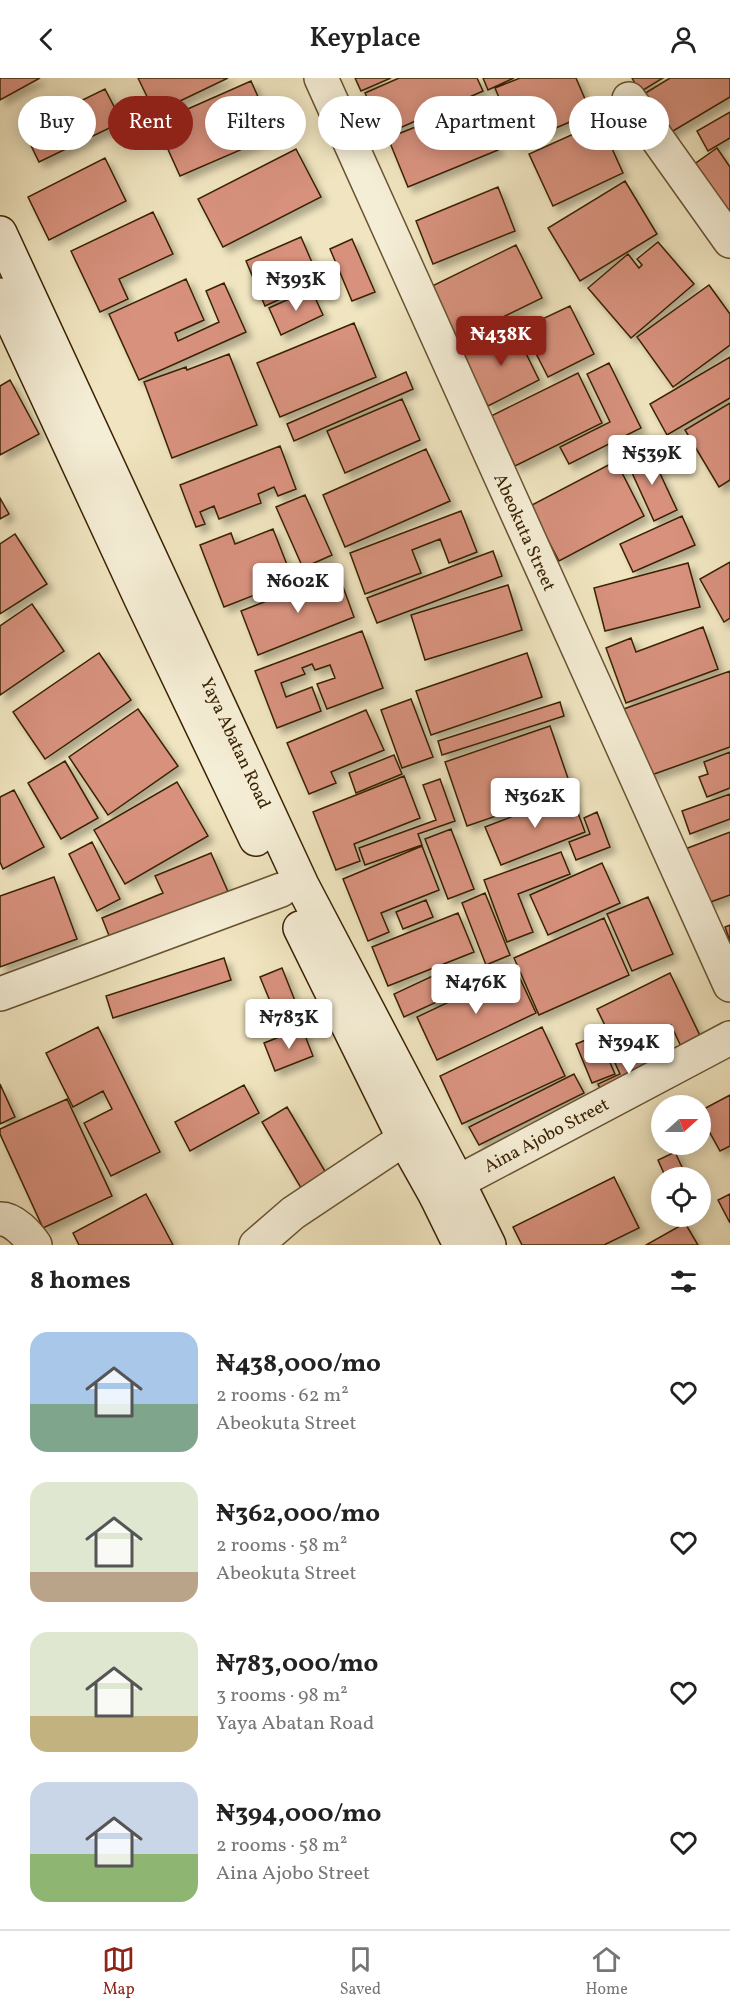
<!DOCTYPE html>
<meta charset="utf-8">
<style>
body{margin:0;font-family:Vollkorn,serif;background:#f2f2f2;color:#222;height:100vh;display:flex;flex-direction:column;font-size:22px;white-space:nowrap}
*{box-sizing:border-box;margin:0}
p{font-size:20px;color:#767676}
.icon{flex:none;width:33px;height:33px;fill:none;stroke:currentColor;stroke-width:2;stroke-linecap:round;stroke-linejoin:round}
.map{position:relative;height:1167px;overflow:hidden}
.sheet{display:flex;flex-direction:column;background:#fff;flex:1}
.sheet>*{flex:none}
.top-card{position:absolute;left:18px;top:18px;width:694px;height:54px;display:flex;gap:12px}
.needle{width:39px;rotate:69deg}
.controls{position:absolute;left:651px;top:1017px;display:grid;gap:12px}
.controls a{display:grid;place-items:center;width:60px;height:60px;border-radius:50%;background:#fff;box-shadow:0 3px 15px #0003;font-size:30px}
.price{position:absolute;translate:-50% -51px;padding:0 14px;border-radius:6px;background:#fff;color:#222;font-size:20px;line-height:39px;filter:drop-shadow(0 2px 3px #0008)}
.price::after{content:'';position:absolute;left:50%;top:36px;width:18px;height:14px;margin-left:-9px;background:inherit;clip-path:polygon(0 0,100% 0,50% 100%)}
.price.on{background:#8f2418;color:#fff}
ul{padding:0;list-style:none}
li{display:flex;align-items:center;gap:18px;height:150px;padding:0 30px}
li span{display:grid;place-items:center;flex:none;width:168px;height:120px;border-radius:18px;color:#555}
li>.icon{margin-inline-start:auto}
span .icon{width:72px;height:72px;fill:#fffc;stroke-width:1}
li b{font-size:26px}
h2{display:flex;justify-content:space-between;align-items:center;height:72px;padding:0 30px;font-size:26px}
.pill{padding:0 21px;border-radius:27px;background:#fff;box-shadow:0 3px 15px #0003;font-size:21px;line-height:54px}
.pill.on{background:#8f2418;color:#fff}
header{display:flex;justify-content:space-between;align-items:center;height:78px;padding:0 30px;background:#fff;font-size:27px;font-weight:600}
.menu{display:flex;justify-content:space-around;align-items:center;height:84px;border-top:2px solid #e0e0e0;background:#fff;font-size:16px;color:#767676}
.menu a{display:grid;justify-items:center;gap:3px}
.menu .on{color:#8f2418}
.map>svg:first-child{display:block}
.building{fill:#d7917d;stroke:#3a2202;stroke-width:1.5;filter:url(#shadow)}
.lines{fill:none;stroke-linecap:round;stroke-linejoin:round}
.street-casing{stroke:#685332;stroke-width:36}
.secondary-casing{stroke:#3a2202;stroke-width:36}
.street{stroke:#f5eed6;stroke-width:33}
.secondary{stroke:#f5eed6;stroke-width:33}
.labels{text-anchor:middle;stroke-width:4.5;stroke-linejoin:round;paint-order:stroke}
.street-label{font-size:18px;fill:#3a2202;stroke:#f5eed6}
</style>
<header><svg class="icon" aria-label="back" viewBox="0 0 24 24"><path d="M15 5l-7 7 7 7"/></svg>Keyplace<svg class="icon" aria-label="person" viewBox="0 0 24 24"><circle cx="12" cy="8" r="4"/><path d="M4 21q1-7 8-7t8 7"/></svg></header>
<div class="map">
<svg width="730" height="1167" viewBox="0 0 730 1167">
<defs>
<filter id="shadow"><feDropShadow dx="5.5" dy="5.5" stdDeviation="3" flood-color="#0004"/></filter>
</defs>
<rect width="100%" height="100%" fill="#f0e5c0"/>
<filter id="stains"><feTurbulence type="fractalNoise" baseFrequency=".00333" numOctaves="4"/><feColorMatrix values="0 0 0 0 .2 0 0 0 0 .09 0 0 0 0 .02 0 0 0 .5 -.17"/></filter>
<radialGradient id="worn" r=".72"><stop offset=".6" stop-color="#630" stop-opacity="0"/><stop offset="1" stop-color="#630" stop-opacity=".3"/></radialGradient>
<path class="building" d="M0,0H40L0,22Z
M138,0H228L155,35Z
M355,0H391L361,13Z
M399,0H477L483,13L384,57L365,15Z
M483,0H514L488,12Z
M520,0H576L591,35L518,66L495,10Z
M632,0H663L640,14Z
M670,0H730V19L663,59L639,19Z
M251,3L275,57L180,98L156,45Z
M105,11L122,44L39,84L23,51Z
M478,24L498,72L408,109L388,60Z
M730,34V60L708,73L697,53Z
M600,44L623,95L553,128L529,76Z
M717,70L730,89V156L686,92Z
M296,71L321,119L223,169L198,121Z
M105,80L126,123L49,162L28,119Z
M625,103L657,156L580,203L548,150Z
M498,109L515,153L433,186L416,143Z
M153,134L173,176L119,201L128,221L100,234L71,173Z
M301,159L320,203L265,228L246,183Z
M352,161L375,214L352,223L330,171Z
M658,164L694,206L631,260L588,210L628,176L639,190L642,187L637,181Z
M516,167L542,220L452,264L426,211Z
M186,201L204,242L175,255L178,263L219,244L206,213L224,205L246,254L139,302L109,236Z
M709,207L730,236V267L673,309L637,259Z
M311,211L323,237L281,257L269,230Z
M570,228L594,276L548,299L523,250Z
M354,245L376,299L280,339L257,285Z
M514,251L539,302L488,328L462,277Z
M229,276L257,347L172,380L144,304L186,289L187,292Z
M730,279V320L667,357L650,326Z
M609,285L641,350L569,386L560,369L610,344L587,296Z
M406,294L413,311L294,363L287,346Z
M578,295L602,345L515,388L491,338Z
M10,302L39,356L0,377V308Z
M402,321L420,362L345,395L327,353Z
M730,325V402L719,409L685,352Z
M280,368L296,411L278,418L274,409L258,416L261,425L219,441L214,428L200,434L205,446L196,449L180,407Z
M426,371L450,423L345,469L323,417Z
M650,374L677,432L654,443L627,384Z
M616,383L644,438L559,483L530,428Z
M305,417L332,477L303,490L276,429Z
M0,420L9,436L0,441Z
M461,433L477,474L449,485L440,461L412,472L421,495L365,516L350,475Z
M682,438L695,467L633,494L620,466Z
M273,451L293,502L224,529L200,467L231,455L235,466Z
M15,456L47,506L0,536V466Z
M493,473L502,498L377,545L367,520Z
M730,484V540L724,544L700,501Z
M688,485L700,529L605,553L594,510Z
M338,495L354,539L258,577L241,533Z
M508,507L522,552L425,582L411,537Z
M32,526L64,573L0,617V548Z
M703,549L718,591L626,625L606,570L631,560L636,574Z
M362,553L383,610L327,631L317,606L335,600L330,587L315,592L312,586L302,590L305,596L281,605L286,619L312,609L321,633L277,650L255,593Z
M99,575L131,622L45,681L13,634Z
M527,575L542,619L431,657L416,613Z
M730,593V669L643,700L618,633Z
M411,621L433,679L402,690L381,632Z
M560,624L564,638L442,677L438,663Z
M138,631L178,688L108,737L69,679Z
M366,632L384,672L331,694L336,705L309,716L287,665Z
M550,648L572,712L467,748L445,684Z
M730,674V710L707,719L699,699L708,696L704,684Z
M394,677L402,696L356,715L349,695Z
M65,683L98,740L61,761L28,705Z
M404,698L420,740L354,766L360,783L336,792L313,734Z
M440,701L455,743L418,756L422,767L365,787L359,770L436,742L423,707Z
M177,704L208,758L125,806L94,752Z
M14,712L44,769L3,791L0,784V719Z
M571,716L585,754L501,787L485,749Z
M730,716V741L690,756L682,733Z
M597,734L610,769L576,782L569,764L590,756L584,740Z
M451,751L474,811L448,821L425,761Z
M730,754V817L705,826L685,771Z
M92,764L120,821L97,833L69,776Z
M422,768L439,812L381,835L389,854L368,863L343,801Z
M561,774L570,796L518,816L533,854L507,864L484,802Z
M211,775L229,816L112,865L102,840L163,815L155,798Z
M602,785L620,825L548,857L530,817Z
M54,799L77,861L0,889V818Z
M485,815L510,877L486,887L462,825Z
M648,819L673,876L632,893L607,836Z
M426,822L433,839L403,851L396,834Z
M458,835L474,874L388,908L372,869Z
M604,840L629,897L539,937L514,880Z
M730,847V863L725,849Z
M224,880L231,902L113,940L106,918Z
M454,888L465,911L404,939L394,916Z
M282,890L303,943L282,952L260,899Z
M516,892L536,935L437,982L417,939Z
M670,895L704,966L684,975L671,947L617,972L597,931Z
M98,949L160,1074L111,1098L84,1045L112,1031L103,1013L73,1029L46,975Z
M542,949L565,998L462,1046L440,998Z
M302,950L313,978L275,993L264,965Z
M598,957L615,996L592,1005L576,966Z
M644,971L657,998L606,1023L598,1006L620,996L615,985Z
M574,996L584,1015L479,1067L469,1049Z
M0,1006L15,1039L0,1046Z
M244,1007L259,1035L190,1073L175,1044Z
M730,1017V1068L720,1073L700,1037V1033Z
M67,1021L112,1118L43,1150L0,1056V1051Z
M287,1029L329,1100L304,1115L262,1044Z
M675,1074L687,1100H666L658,1082Z
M614,1099L639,1150L604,1167H522L513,1149Z
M146,1116L173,1167H79L73,1155Z
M730,1116V1145L718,1122Z
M685,1145L698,1167H646Z"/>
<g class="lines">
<g class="street-casing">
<path id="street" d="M321,0L730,907
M629,21L730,163
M0,916L281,812
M436,1118L458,1104L730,960
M0,1141C13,1140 28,1157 35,1167
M256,1167L293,1135L404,1061"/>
</g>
<g class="secondary-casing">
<path id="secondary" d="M0,155L302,807L458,1104L489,1167
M0,217L141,521L256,761
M300,850L404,1061L436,1118L460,1167"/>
</g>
<use href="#street" class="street"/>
<use href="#secondary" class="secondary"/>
</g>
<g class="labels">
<g class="street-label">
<text transform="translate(525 454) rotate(66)" y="6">Abeokuta Street</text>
<text transform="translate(236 665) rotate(65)" y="6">Yaya Abatan Road</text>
<text transform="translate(546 1057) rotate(-28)" y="6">Aina Ajobo Street</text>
</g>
</g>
<rect width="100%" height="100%" filter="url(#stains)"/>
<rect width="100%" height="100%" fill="url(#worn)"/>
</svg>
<div class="controls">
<a><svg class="needle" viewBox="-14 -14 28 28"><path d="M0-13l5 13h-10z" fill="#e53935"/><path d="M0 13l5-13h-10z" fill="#767676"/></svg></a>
<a><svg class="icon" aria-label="locate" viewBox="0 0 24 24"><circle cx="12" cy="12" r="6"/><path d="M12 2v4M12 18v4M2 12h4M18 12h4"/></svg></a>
</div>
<b class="price" style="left:296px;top:234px">₦393K</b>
<b class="price on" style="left:501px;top:289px">₦438K</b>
<b class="price" style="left:652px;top:408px">₦539K</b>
<b class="price" style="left:298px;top:536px">₦602K</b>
<b class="price" style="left:535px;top:751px">₦362K</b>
<b class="price" style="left:476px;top:937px">₦476K</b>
<b class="price" style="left:289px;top:972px">₦783K</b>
<b class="price" style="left:629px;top:997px">₦394K</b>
<div class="top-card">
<a class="pill">Buy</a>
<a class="pill on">Rent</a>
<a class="pill">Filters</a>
<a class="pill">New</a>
<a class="pill">Apartment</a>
<a class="pill">House</a>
</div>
</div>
<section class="sheet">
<h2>8 homes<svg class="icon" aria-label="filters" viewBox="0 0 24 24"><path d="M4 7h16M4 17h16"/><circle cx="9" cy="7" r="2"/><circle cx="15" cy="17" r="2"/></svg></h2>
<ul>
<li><span style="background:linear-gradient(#a9c7e8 60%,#7fa58c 0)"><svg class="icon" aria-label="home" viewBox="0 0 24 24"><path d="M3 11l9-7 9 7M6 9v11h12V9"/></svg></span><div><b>₦438,000/mo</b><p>2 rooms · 62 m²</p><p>Abeokuta Street</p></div><svg class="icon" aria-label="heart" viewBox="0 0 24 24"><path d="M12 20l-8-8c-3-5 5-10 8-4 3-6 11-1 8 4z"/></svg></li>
<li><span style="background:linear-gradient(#dfe7d0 75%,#b9a48a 0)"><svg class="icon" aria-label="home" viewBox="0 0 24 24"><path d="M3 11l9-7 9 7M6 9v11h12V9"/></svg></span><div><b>₦362,000/mo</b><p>2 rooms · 58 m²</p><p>Abeokuta Street</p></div><svg class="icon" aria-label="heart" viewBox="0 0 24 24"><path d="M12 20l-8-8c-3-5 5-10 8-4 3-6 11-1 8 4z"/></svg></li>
<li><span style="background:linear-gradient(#dfe7d0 70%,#c2b280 0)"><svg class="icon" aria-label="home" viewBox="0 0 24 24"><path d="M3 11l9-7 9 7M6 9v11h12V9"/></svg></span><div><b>₦783,000/mo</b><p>3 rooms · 98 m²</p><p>Yaya Abatan Road</p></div><svg class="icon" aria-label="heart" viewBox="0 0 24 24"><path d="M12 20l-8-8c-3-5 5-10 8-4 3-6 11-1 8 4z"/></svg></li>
<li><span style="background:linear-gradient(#c9d6e8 60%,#8fb573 0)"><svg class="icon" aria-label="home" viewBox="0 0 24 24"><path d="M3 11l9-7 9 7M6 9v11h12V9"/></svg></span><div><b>₦394,000/mo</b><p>2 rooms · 58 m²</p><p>Aina Ajobo Street</p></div><svg class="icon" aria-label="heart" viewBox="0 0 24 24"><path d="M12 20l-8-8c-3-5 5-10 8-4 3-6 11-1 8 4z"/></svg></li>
</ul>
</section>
<nav class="menu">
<a class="on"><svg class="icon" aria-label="map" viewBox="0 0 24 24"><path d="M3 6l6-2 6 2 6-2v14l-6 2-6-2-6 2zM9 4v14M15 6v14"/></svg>Map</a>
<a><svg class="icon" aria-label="saved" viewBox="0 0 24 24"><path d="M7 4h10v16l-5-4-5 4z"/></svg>Saved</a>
<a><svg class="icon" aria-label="home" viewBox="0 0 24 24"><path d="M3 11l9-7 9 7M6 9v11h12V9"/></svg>Home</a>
</nav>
